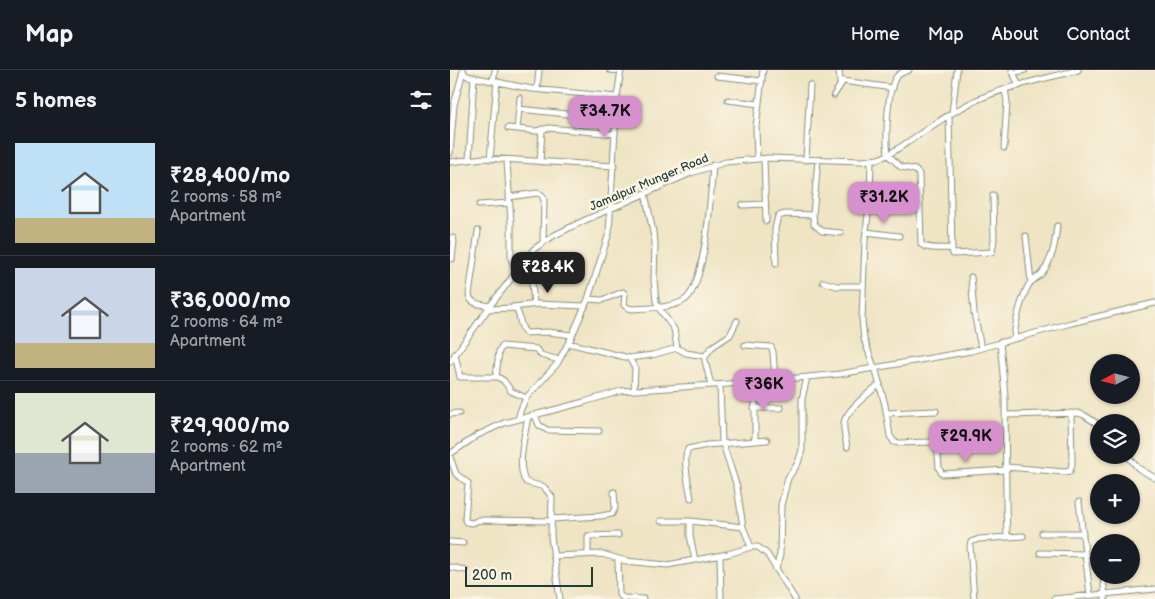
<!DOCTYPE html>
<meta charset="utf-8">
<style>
body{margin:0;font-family:"Balsamiq Sans",sans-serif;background:#242831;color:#f1f3f6;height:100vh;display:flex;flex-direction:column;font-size:19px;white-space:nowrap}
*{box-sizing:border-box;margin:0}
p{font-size:16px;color:#9ea1a6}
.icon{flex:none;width:28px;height:28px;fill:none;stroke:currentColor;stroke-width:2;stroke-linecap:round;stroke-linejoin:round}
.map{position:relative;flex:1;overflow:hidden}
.panel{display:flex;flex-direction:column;background:#171b24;width:450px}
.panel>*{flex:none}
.needle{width:32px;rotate:263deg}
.tools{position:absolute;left:640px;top:284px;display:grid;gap:10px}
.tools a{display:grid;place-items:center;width:50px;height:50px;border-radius:50%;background:#171b24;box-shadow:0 1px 4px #0004;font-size:25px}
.scale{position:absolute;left:15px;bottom:12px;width:128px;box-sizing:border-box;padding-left:5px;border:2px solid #1f3d34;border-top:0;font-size:14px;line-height:18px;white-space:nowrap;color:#1f3d34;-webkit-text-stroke:4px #fcf5e5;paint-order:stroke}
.price{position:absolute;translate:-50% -42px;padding:0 11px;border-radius:10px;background:#d690ce;color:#111;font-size:16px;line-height:32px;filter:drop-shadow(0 1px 2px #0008)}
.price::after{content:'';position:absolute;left:50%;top:30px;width:15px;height:11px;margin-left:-8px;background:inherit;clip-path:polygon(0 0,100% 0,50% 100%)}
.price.on{background:#222;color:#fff}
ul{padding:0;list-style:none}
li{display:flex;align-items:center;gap:15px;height:125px;padding:0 15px}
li+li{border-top:1px solid #363941}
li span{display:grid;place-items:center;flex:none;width:140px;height:100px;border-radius:0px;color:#555}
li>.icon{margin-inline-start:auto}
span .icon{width:60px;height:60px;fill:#fffc;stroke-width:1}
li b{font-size:21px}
h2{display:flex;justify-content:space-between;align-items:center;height:60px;padding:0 15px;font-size:21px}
header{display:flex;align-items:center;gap:30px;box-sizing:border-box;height:70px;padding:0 25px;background:#171b24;border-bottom:1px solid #363941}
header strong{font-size:24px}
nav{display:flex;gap:28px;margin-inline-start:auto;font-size:18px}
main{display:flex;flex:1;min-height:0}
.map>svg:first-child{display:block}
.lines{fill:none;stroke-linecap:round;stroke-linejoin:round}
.minor-casing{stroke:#87907c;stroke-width:7}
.minor{stroke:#fff;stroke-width:5}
.labels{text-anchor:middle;stroke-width:5;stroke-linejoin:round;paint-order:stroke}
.street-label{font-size:12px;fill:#1f3d34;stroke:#fcf5e5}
</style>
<header>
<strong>Map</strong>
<nav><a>Home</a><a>Map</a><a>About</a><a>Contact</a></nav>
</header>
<main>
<section class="panel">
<h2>5 homes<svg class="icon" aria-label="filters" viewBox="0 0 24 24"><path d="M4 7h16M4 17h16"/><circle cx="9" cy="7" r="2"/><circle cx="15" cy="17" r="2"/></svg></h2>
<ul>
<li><span style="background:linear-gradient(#bfe0f5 75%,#c2b280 0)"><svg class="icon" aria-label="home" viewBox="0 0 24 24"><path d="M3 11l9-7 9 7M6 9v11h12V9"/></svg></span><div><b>₹28,400/mo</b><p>2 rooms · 58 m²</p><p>Apartment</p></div></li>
<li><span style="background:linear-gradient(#c9d6e8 75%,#c2b280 0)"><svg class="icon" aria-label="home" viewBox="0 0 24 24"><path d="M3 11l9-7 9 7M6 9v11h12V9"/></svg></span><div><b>₹36,000/mo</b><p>2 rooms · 64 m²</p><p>Apartment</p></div></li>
<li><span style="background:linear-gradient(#dfe7d0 60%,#9aa5b1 0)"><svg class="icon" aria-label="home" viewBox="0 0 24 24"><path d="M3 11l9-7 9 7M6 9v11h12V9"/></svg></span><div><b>₹29,900/mo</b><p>2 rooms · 62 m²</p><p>Apartment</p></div></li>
</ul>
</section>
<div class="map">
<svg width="705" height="529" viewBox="0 0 705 529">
<rect width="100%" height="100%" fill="#fcf5e5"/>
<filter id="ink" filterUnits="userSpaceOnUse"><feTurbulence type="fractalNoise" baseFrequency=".02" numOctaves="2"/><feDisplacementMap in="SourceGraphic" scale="10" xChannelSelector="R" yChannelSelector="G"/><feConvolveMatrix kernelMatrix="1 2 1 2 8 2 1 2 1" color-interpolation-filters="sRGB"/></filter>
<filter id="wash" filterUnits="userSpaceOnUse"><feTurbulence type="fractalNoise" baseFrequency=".0096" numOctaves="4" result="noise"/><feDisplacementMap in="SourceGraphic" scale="20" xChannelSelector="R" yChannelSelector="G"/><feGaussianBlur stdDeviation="1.12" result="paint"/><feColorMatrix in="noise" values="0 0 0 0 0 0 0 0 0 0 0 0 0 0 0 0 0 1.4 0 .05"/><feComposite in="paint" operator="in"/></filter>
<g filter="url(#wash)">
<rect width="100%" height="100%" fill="#efe4c4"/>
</g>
<g filter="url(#ink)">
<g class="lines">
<g class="minor-casing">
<path id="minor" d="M13,0L14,3L17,6L82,19L167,27
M160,0L170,1
M389,0L390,13
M459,0C455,1 451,3 448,5C436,16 436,70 438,85L451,97L465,100L469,104L471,174C478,180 492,178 502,178
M562,0L569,16
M563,3L575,0
M267,6L312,11
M43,11L45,0
M87,19L89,0
M384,25L393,11L443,18
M278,30L309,34
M69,39L165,49
M502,43L507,0
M499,45L502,180L503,184L542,182L544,170L543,125
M58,58L86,61L99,58L165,64
M67,59L70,28
M554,78L557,32L555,19
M0,83L4,35L13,1
M40,89L47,11
M307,89L306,57L313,0
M314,89L316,151
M19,90L24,7
M356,90L360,15
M368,90L363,145L364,154L372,161L391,163
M57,91L61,153V188L66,201
M421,91L420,127L415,170L412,250L414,269L424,297
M0,92L34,88L164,96
M90,92L92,59
M195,123L205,172L204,210L206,231L208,237L224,259L227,278L236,283L255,286
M59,127L87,123L92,125L94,130L93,172
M29,135L59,133
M292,135L316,134
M28,161L19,225C21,235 31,234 40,236
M416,162L449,166
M576,166L581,212
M0,168H3L4,171L2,189
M326,194L325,159L328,146L336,144L363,145
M521,207L524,243L531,278
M373,212L387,216H413
M82,213L84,235
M138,229L152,230L173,222L175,224L174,235L178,238L183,239C198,238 225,238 236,229C256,212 261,122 263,95
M63,237L88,234L135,236
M38,239L65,238C72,245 68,256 76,263L98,262L122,265
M564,269C565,253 571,230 578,216C581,210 588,208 592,203C603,189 605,173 607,156
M550,272L555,325L556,433L557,467
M118,273L179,288L185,298L184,320
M295,275L321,277L323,282L325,310
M5,284L10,307H48L54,311L61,321L76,328
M179,288L202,285L227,278
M0,292L40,236L84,179L103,166L131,152L241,103L276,92L318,88L412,91L428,89L438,85C470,65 501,40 536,26C566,14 598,8 628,0
M425,297L435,335L440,366L444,372L449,373L511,371
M46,307L49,281L52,276L86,279L91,285L109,290
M261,315L255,291V286L262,277L280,265L287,251
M270,315L272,371L287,417L293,457L301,477
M304,338H331
M436,343L486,341
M0,344L9,343
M85,345L89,355L97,360L149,361
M556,345L628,343L634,345L649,355
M78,347C75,363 66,399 76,412L94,417L102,427L101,467L110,529
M68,349L71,339L76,328L107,294L121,268L138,229L159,163L167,27L171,0
M305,370V312
M487,372L489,398L492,404L556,400
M397,377C396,370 393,361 394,353C395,341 420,322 430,314
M0,384L28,365L54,353L134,332L171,321L293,313L390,304L521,281L621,253L705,233
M677,385L688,398L705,408
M0,387L6,404L18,413L15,449L16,452L22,453L29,450L101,451
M556,397L615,402L620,401L622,394L621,343
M241,428C239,416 232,389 238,379L257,375L317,370
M629,432L640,525
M101,449L151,446L162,444L165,438L164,422
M211,451H240L293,457
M240,451V466L245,490
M592,463H633
M0,472L13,473
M590,483L635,484
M138,484V466L168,465
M103,486L152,484L176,491L217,495L278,484L301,477H308L317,484L345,529
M270,486L271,529
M168,490L169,525L174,528L193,529
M0,497L15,500
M326,499L330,485L331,435L338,408L348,393L352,380V329L357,307
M653,505L655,529
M524,529L520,476L521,472L529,469L573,466
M604,529L705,519"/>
</g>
<use href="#minor" class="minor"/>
</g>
</g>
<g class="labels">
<g class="street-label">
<text transform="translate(199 112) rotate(-23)" y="4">Jamalpur Munger Road</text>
</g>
</g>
</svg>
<div class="tools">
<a><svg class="needle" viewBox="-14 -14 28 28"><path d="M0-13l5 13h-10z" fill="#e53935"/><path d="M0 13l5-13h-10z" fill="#9ea1a6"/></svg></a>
<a><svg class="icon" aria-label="layers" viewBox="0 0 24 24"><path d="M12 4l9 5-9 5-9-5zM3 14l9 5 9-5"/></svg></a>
<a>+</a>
<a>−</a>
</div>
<div class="scale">200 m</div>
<b class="price" style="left:155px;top:68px">₹34.7K</b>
<b class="price" style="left:434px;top:154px">₹31.2K</b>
<b class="price on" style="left:98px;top:224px">₹28.4K</b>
<b class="price" style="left:314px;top:341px">₹36K</b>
<b class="price" style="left:516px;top:393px">₹29.9K</b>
</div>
</main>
